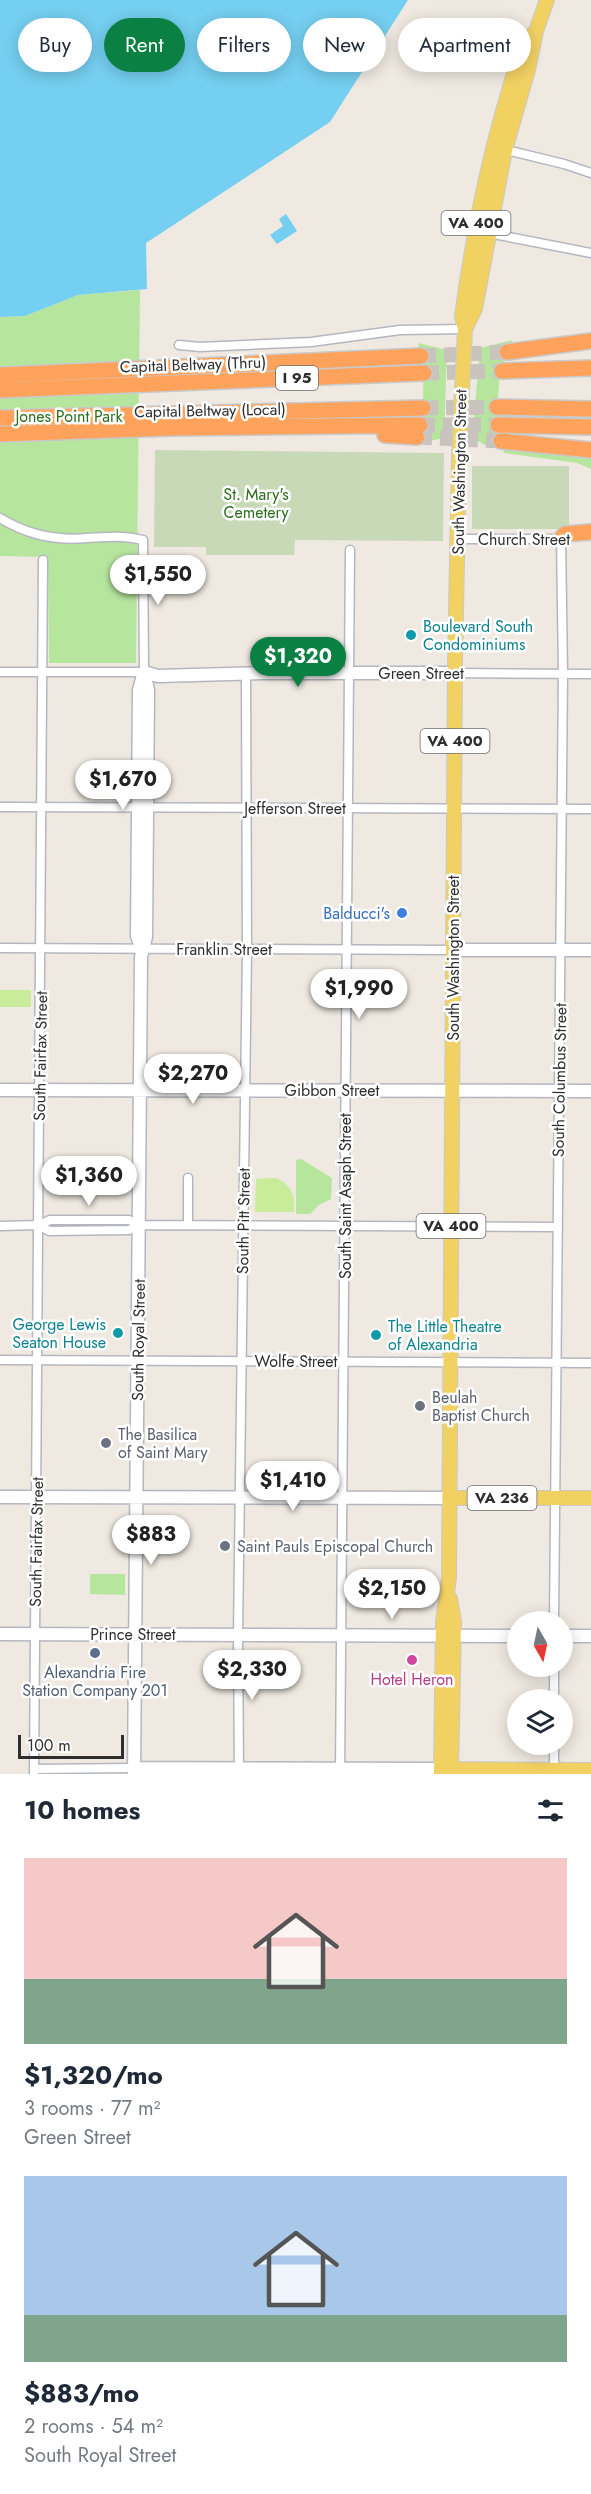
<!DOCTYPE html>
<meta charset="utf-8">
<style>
body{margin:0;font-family:Jost,sans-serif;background:#f2f2f3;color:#1f2937;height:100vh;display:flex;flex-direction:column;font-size:22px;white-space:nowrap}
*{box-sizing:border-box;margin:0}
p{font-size:20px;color:#747a83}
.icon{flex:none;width:33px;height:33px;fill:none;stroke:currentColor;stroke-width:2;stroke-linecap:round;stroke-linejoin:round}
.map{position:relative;height:1774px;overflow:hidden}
.drawer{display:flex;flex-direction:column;background:#fff;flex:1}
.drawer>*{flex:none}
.banner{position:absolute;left:18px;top:18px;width:555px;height:54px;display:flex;gap:12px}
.needle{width:39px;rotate:171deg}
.fabs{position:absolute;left:507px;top:1611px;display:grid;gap:12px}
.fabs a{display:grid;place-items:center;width:66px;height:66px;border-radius:50%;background:#fff;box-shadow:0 3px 15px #0003;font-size:30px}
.scale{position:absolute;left:18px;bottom:15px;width:106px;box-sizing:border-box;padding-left:6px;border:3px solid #2e2e2e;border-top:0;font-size:16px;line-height:21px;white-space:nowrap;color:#2e2e2e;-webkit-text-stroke:4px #fff;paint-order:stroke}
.price{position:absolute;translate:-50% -51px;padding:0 14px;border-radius:21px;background:#fff;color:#222;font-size:20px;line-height:39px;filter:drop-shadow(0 2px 3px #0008)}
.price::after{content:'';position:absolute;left:50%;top:36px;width:18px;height:14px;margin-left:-9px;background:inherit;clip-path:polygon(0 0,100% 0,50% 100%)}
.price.current{background:#0b8043;color:#fff}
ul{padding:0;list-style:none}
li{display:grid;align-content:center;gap:12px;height:318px;padding:0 24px}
li span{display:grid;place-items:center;height:186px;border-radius:0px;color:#555}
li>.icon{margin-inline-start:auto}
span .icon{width:108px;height:108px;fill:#fffc;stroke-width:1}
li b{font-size:26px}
h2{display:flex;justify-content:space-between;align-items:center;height:72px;padding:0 24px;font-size:26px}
.chip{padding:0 21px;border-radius:27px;background:#fff;box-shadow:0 3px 15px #0003;font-size:21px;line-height:54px}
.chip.current{background:#0b8043;color:#fff}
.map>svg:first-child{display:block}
.green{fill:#b6e59e}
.cemetery{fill:#c8d9b8}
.pitch{fill:#c9ec9a}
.water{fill:#75cff0}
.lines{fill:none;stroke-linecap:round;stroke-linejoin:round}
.highway-tunnel{stroke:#c8c4bd;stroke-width:15;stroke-dasharray:15 8;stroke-linecap:butt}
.street-casing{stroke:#b4b7c1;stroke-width:11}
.secondary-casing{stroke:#b4b7c1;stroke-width:15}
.primary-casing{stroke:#c9c9c9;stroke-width:16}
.highway-casing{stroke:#c9c9c9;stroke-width:18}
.street{stroke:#fff;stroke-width:8}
.secondary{stroke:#fff;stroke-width:12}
.primary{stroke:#f2d163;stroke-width:14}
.highway{stroke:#ffa35c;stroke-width:15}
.culture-dot{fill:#0f9aa8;stroke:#fff;stroke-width:2}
.shop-dot{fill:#3f7fe0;stroke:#fff;stroke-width:2}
.worship-dot{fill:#6b7280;stroke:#fff;stroke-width:2}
.service-dot{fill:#5c6f8a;stroke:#fff;stroke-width:2}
.hotel-dot{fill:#d1479c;stroke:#fff;stroke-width:2}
.labels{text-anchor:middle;stroke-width:5;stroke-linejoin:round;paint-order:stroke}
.shield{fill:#fff;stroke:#6d6d6d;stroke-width:1.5}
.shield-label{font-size:15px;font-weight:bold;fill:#2e2e2e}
.street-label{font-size:16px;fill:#2e2e2e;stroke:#fff}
.park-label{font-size:16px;fill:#2c6e1b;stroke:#fff}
.culture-label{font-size:16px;fill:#0d838f;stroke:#fff;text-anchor:start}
.shop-label{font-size:16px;fill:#366cbe;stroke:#fff;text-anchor:end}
.worship-label{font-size:16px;fill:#5b616d;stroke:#fff;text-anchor:start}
.service-label{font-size:16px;fill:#4e5e75;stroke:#fff}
.hotel-label{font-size:16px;fill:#b23c85;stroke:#fff}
</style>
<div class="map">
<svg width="591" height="1774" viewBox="0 0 591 1774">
<rect width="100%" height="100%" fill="#efe9e1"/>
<path class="green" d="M140,290L136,663H49L48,557L0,556V317L25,316L78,295Z
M513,340C495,374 495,413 503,449L591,458V469L577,463L504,453L503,449L489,447L472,438L480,348Z
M418,343L447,350L444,438L414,444C425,409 426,378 418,343Z
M301,1159L332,1178L331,1199L319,1205L310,1214H296V1160Z
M90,1574H125V1595L90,1594Z"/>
<path class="cemetery" d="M155,450L444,453L443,541L295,540L294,555H206V547H154Z
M472,466H569V529H472Z"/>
<path class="pitch" d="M0,990H31V1007H0Z
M276,1178C293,1186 295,1196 294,1212H255L256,1179Z"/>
<path class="water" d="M0,0H408L330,122L146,243L147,289L78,295L25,316L0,317Z
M286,214L297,231L277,244L270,235L283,226L279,219Z"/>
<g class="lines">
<path class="highway-tunnel" d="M421,356L507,352
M424,373L502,371
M423,408L497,407
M420,425H498
M417,437L501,441"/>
<g class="street-casing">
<path id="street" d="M502,149L564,164L591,173
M488,233L591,253
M179,345L200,347L311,342L400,330L465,329
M0,518C26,534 56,541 87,538C107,537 123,535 143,540L144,672H0
M457,539H565
M455,673L591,674
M0,807L591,809
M0,948L453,950
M39,1225L49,1231L129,1230L139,1225
M188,1225V1178
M0,1226L39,1225L50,1220H129L139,1225L558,1227
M0,1360L591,1363
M554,1622L563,673L561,539
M554,1700V1666
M34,1769L134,1768
M34,1774L43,560
M239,1774L238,1635L247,949L246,674
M340,1774L350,550
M554,1774V1744"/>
</g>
<g class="secondary-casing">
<path id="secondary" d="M144,672L158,676L262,673H455
M142,949L137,936L139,690L143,675
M453,950H591
M0,1090L591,1091
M0,1497L449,1498
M0,1634L518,1636
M562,1636H591
M134,1768L441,1769
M134,1774L141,957L146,937L148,690L144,672"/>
</g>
<g class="primary-casing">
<path id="primary" d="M465,329L475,309L505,150L528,70L536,31L547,0
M449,1498H591
M450,1599L454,1621L451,1774
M443,1769L591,1770
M441,1774L443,1622L449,1578L455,664L459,454L465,329L462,316C472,243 485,172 506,101C513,78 518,49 536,31"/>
</g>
<g class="highway-casing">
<path id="highway" d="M507,352L591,341
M502,371L591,368
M0,375L421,356
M0,390L424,373
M497,407L591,409
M0,418L423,408
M498,425L591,427
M0,434L171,428L420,425
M385,435L417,437
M501,441L591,450
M561,539L565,534L591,532"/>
</g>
<use href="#street" class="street"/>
<use href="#secondary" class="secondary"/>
<use href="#primary" class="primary"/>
<use href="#highway" class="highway"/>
</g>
<g class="culture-dot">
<circle cx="411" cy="635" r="6"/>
<circle cx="118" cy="1333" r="6"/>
<circle cx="376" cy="1335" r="6"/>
</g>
<circle class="shop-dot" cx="402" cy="913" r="6"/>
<g class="worship-dot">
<circle cx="420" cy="1406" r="6"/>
<circle cx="106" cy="1443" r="6"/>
<circle cx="225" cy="1546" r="6"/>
</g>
<circle class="service-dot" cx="95" cy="1653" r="6"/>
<circle class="hotel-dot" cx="412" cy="1660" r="6"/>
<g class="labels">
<g class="shield">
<rect x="441.5" y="211" width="69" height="24" rx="4.5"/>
<rect x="276" y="366" width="42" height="24" rx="4.5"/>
<rect x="420.5" y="729" width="69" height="24" rx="4.5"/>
<rect x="416.5" y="1214" width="69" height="24" rx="4.5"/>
<rect x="467.5" y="1486" width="69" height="24" rx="4.5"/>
</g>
<g class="shield-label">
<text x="476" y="228">VA 400</text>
<text x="297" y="383">I 95</text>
<text x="455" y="746">VA 400</text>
<text x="451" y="1231">VA 400</text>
<text x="502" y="1503">VA 236</text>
</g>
<g class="street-label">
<text transform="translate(193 364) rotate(-2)" y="6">Capital Beltway (Thru)</text>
<text transform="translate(210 410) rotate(-1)" y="6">Capital Beltway (Local)</text>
<text transform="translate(459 472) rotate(-89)" y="6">South Washington Street</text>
<text x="524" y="545">Church Street</text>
<text x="421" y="679">Green Street</text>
<text x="295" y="814">Jefferson Street</text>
<text x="224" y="955">Franklin Street</text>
<text transform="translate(453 958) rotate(-90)" y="6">South Washington Street</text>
<text transform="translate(40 1056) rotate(-89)" y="6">South Fairfax Street</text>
<text transform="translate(559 1080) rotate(-89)" y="6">South Columbus Street</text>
<text x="332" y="1096">Gibbon Street</text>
<text transform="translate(345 1196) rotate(-90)" y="6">South Saint Asaph Street</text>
<text transform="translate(243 1221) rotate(-89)" y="6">South Pitt Street</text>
<text transform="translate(138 1340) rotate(-89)" y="6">South Royal Street</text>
<text x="296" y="1367">Wolfe Street</text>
<text transform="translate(36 1542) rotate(-89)" y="6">South Fairfax Street</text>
<text x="133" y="1640">Prince Street</text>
</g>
<g class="park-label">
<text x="69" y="422">Jones Point Park</text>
<text x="256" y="500">St. Mary's<tspan x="256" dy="18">Cemetery</tspan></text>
</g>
<g class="culture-label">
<text x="423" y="632">Boulevard South<tspan x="423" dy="18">Condominiums</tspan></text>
<text x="106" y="1330" text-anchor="end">George Lewis<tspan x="106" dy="18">Seaton House</tspan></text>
<text x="388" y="1332">The Little Theatre<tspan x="388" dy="18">of Alexandria</tspan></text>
</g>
<g class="shop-label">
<text x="390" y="919">Balducci's</text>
</g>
<g class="worship-label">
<text x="432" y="1403">Beulah<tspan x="432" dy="18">Baptist Church</tspan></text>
<text x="118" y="1440">The Basilica<tspan x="118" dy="18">of Saint Mary</tspan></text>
<text x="237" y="1552">Saint Pauls Episcopal Church</text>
</g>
<g class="service-label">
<text x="95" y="1678">Alexandria Fire<tspan x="95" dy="18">Station Company 201</tspan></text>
</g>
<g class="hotel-label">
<text x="412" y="1685">Hotel Heron</text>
</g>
</g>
</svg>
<div class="fabs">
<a><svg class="needle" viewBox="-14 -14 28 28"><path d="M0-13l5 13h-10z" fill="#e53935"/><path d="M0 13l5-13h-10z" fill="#747a83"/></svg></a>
<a><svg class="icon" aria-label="layers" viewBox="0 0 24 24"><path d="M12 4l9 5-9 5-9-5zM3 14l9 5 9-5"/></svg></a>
</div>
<div class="scale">100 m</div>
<b class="price" style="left:158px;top:606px">$1,550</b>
<b class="price current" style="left:298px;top:688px">$1,320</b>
<b class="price" style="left:123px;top:811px">$1,670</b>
<b class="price" style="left:359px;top:1020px">$1,990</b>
<b class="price" style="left:193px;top:1105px">$2,270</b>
<b class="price" style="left:89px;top:1207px">$1,360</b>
<b class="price" style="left:293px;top:1512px">$1,410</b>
<b class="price" style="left:151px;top:1566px">$883</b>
<b class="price" style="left:392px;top:1620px">$2,150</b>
<b class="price" style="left:252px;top:1701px">$2,330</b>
<div class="banner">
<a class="chip">Buy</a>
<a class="chip current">Rent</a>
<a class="chip">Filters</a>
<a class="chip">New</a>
<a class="chip">Apartment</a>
</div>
</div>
<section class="drawer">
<h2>10 homes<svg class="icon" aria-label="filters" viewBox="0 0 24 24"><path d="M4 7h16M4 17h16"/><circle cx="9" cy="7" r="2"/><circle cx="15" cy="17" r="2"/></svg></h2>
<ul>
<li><span style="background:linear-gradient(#f6c9c9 65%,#7fa58c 0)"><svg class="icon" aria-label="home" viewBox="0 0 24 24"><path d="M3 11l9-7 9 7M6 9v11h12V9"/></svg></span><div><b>$1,320/mo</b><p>3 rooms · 77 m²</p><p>Green Street</p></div></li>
<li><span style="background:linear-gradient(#a9c7e8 75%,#7fa58c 0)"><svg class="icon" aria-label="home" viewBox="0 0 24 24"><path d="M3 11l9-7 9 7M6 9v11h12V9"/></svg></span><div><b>$883/mo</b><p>2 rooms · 54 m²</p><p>South Royal Street</p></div></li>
</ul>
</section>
